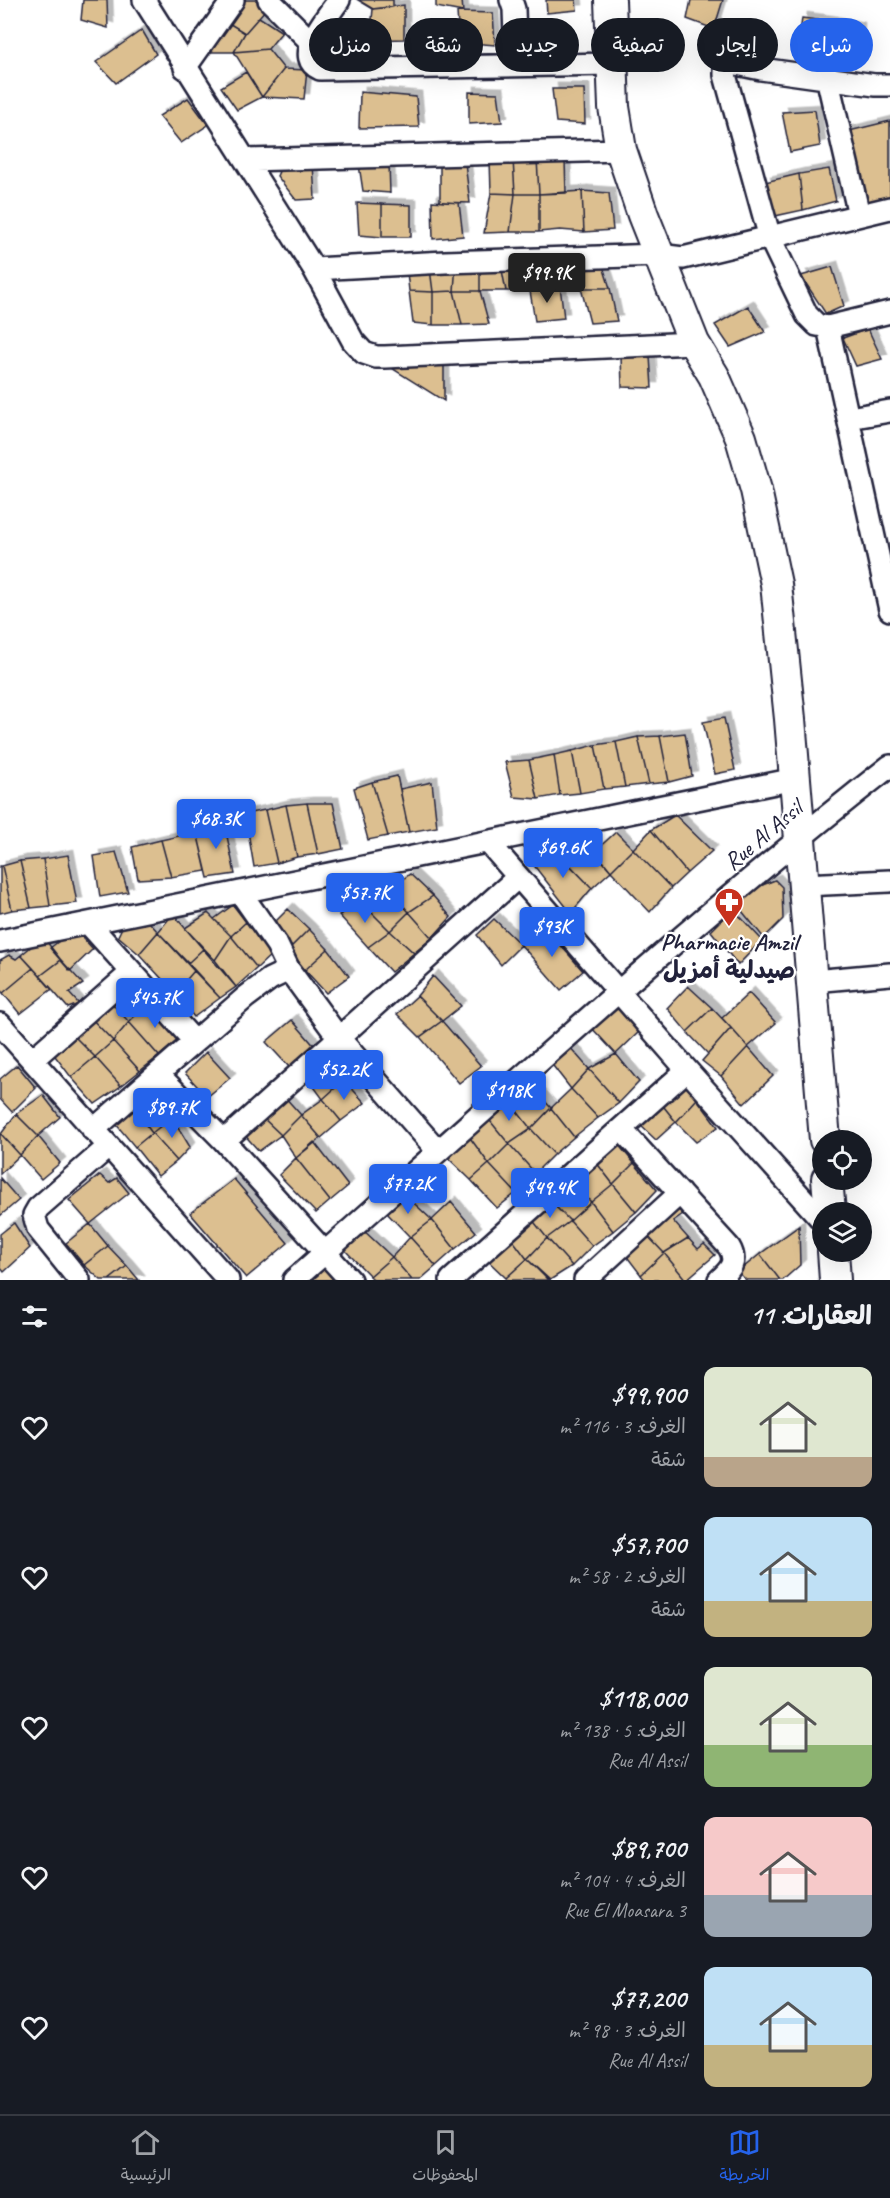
<!DOCTYPE html>
<html lang="ar">
<meta charset="utf-8">
<style>
body{margin:0;font-family:Caveat,"Playpen Sans Arabic",sans-serif;background:#242831;color:#f1f3f6;direction:rtl;height:100vh;display:flex;flex-direction:column;font-size:22px;white-space:nowrap}
*{box-sizing:border-box;margin:0}
p{font-size:20px;color:#9ea1a6}
.icon{flex:none;width:33px;height:33px;fill:none;stroke:currentColor;stroke-width:2;stroke-linecap:round;stroke-linejoin:round}
.map{position:relative;height:1280px;overflow:hidden;direction:ltr}
.panel{display:flex;flex-direction:column;background:#171b24;flex:1}
.panel>*{flex:none}
.hud{position:absolute;left:18px;top:18px;width:855px;height:54px;direction:rtl;display:flex;gap:12px}
.tools{position:absolute;left:812px;top:1130px;display:grid;gap:12px}
.tools a{display:grid;place-items:center;width:60px;height:60px;border-radius:50%;background:#171b24;box-shadow:0 6px 24px #0002;font-size:30px}
.price{position:absolute;translate:-50% -51px;padding:0 14px;border-radius:6px;background:#2563eb;color:#fff;font-size:20px;line-height:39px;filter:drop-shadow(0 2px 3px #0008)}
.price::after{content:'';position:absolute;left:50%;top:36px;width:18px;height:14px;margin-left:-9px;background:inherit;clip-path:polygon(0 0,100% 0,50% 100%)}
.price.active{background:#222;color:#fff}
ul{padding:0;list-style:none}
li{display:flex;align-items:center;gap:18px;height:150px;padding:0 18px}
li span{display:grid;place-items:center;flex:none;width:168px;height:120px;border-radius:12px;color:#555}
li>.icon{margin-inline-start:auto}
span .icon{width:72px;height:72px;fill:#fffc;stroke-width:1}
li b{font-size:26px}
h2{display:flex;justify-content:space-between;align-items:center;height:72px;padding:0 18px;font-size:26px}
.pill{padding:0 21px;border-radius:27px;background:#171b24;box-shadow:0 6px 24px #0002;font-size:21px;line-height:54px}
.pill.active{background:#2563eb;color:#fff}
.tab-bar{display:flex;justify-content:space-around;align-items:center;height:84px;border-top:2px solid #363941;background:#171b24;font-size:16px;color:#9ea1a6}
.tab-bar a{display:grid;justify-items:center;gap:3px}
.tab-bar .active{color:#2563eb}
.map>svg:first-child{display:block}
.building{fill:#dcbf90;stroke:#22223b;stroke-width:1.5;filter:url(#shadow)}
.lines{fill:none;stroke-linecap:round;stroke-linejoin:round}
.street-casing{stroke:#22223b;stroke-width:26}
.secondary-casing{stroke:#22223b;stroke-width:34}
.street{stroke:#fff;stroke-width:21}
.secondary{stroke:#fff;stroke-width:30}
.labels{text-anchor:middle;stroke-width:4.5;stroke-linejoin:round;paint-order:stroke}
.street-label{font-size:24px;fill:#22223b;stroke:#fff}
.poi-label{font-size:24px;font-weight:bold;fill:#22223b;stroke:#fff}
</style>
<div class="map">
<svg width="890" height="1280" viewBox="0 0 890 1280">
<defs>
<filter id="shadow"><feDropShadow dx="5.5" dy="-5.5" stdDeviation="0" flood-color="#0004"/></filter>
</defs>
<rect width="100%" height="100%" fill="#fff"/>
<filter id="ink" filterUnits="userSpaceOnUse"><feTurbulence type="fractalNoise" baseFrequency=".0167" numOctaves="2"/><feDisplacementMap in="SourceGraphic" scale="12" xChannelSelector="R" yChannelSelector="G"/><feConvolveMatrix kernelMatrix="1 2 1 2 8 2 1 2 1" color-interpolation-filters="sRGB"/></filter>
<g filter="url(#ink)">
<path class="building" d="M83,0H107L108,28L81,20Z
M236,0H256L266,9L245,33L222,19Z
M358,0H393V7L373,9Z
M436,0H462L463,12L436,7Z
M546,0H576L577,10L547,13Z
M691,0H723L714,29L687,19Z
M404,5V39L370,40L373,9Z
M457,12L493,13L495,45L459,42Z
M259,17L282,32L268,49L234,52L245,33Z
M802,18L832,22L828,47L799,42Z
M222,19L245,33L234,52H204Z
M832,22L859,28L858,53L828,47Z
M142,30L156,54L116,83L96,62Z
M268,49L284,69L262,97L234,52Z
M284,69L307,70L304,99L262,97Z
M246,72L262,97L237,110L221,87Z
M552,89H584L585,124L556,122Z
M360,92L416,97L419,127L359,128Z
M469,92L498,93L502,122L469,124Z
M188,98L208,125L181,143L159,116Z
M815,110L820,146L790,152L782,112Z
M890,121V204L865,210L845,132Z
M490,159H513L515,194L491,193Z
M513,159H537L539,194H515Z
M537,159L565,160L566,193L539,194Z
M440,162L465,163L470,203L440,202Z
M313,163L315,199L296,200L277,176L281,167Z
M389,163L390,193L363,191L359,165Z
M829,169L836,201L803,210L799,174Z
M799,174L803,210L775,216L765,182Z
M582,191L584,232L560,230L539,232V194Z
M582,191L609,193L613,230L584,232Z
M491,193L515,194L510,232L484,233Z
M515,194H539V232H510Z
M432,201L459,203L463,236L433,239Z
M357,203L382,204V237L359,235Z
M382,204L411,205V237H382Z
M601,260L610,288H581L582,261Z
M530,261V291H506L501,265Z
M530,261L554,262L560,286L530,291Z
M582,261L581,288L560,286L554,262Z
M456,263L454,291L433,292L430,269Z
M456,263L480,265V291H454Z
M480,265H501L506,291H480Z
M832,267L844,306L826,314L801,276Z
M430,269L433,292L409,291L407,272Z
M560,286L564,318L535,321L530,291Z
M581,288H610L617,321L590,323Z
M409,291L433,292V325L413,323Z
M454,291L462,325H433V292Z
M454,291H480L489,324L462,325Z
M748,306L765,332L730,347L715,325Z
M868,329L882,359L856,366L843,338Z
M621,356H650L652,388L622,387Z
M377,359L444,362V401Z
M724,718L735,770L715,774L703,722Z
M685,733L692,776L669,782L660,736Z
M660,736L669,782L649,784L638,737Z
M638,737L649,784L625,787L616,742Z
M616,742L625,787L604,789L595,745Z
M595,745L604,789L580,793L572,751Z
M572,751L580,793L560,795L554,755Z
M554,755L560,795L538,799L529,760Z
M529,760L538,799L514,797L505,762Z
M397,776L409,832L388,836L372,782Z
M372,782L388,836L368,840L354,788Z
M432,782L437,827L409,832L400,789Z
M307,803L318,854L297,857L286,805Z
M307,803H333L343,849L318,854Z
M286,805L297,857L277,863L265,810Z
M265,810L277,863L254,867L245,814Z
M675,815L712,851L687,873L651,830Z
M224,822L235,874L208,878L196,828Z
M651,830L687,873L671,888L633,849Z
M197,832L206,871L171,877L161,840Z
M616,832L633,849L611,871L595,851Z
M583,839L611,871L592,888L568,863L578,857L572,847Z
M161,840L171,877L138,879L132,847Z
M554,849L592,888L571,913L532,863Z
M633,849L671,888L650,912L611,871Z
M116,852L128,892L100,897L94,856Z
M68,855L77,903L50,906L43,859Z
M43,859L50,906L31,908L20,861Z
M20,861L31,908L12,910L2,866Z
M0,866H2L12,910L0,913Z
M410,874L433,896L409,912L389,890Z
M775,880L782,887L783,919L764,938L737,905L760,886Z
M389,890L409,912L390,931L362,903Z
M433,896L451,917L432,938L409,912Z
M362,903L390,931L368,947L339,915Z
M233,905L246,922L231,936L214,919Z
M288,909L309,929L289,949L272,925Z
M733,909L762,940L738,965L711,931Z
M409,912L432,938L414,953L390,931Z
M208,913L231,936L215,960L185,928Z
M173,914L203,949L188,963L158,932Z
M494,919L521,945L501,965L477,935Z
M125,921L149,922L158,932L139,954L118,936Z
M246,922L273,953L257,968L231,936Z
M543,925L583,971L561,990L521,945Z
M75,929L93,949L70,971L50,948Z
M309,929L328,949L305,970L289,949Z
M390,931L414,953L391,972L368,947Z
M158,932L194,971L175,993L139,954Z
M231,936L257,968L236,987L215,960Z
M43,937L61,960L40,976L21,955Z
M203,949L236,987L220,998L188,963Z
M328,949L349,976L326,993L305,970Z
M9,955L16,959L21,955L33,968L3,993L0,990V960Z
M61,960L83,984L69,993L79,1004L68,1008L40,976Z
M33,968L52,989L20,1014L3,993Z
M194,971L220,998L194,1017L175,993Z
M433,976L461,1006L442,1021L417,996Z
M688,986L712,1008L687,1032L667,1008Z
M749,993L776,1023L748,1047L722,1018Z
M417,996L442,1021L420,1037L397,1014Z
M107,998L129,1022L113,1041L88,1015Z
M150,1000L181,1037L159,1056L129,1022Z
M617,1006L641,1030L616,1054L590,1026Z
M712,1008L731,1028L708,1054L687,1032Z
M88,1015L113,1041L95,1057L70,1032Z
M292,1020L316,1048L290,1068L266,1042Z
M442,1021L481,1066L459,1083L420,1037Z
M129,1022L159,1056L140,1071L113,1041Z
M731,1028L748,1047L721,1076L702,1061Z
M70,1032L95,1057L71,1077L52,1052Z
M113,1041L140,1071L121,1086L95,1057Z
M569,1046L589,1069L571,1089L550,1062Z
M748,1047L773,1076L744,1104L721,1076Z
M206,1052L230,1078L207,1097L185,1073Z
M616,1054L639,1082L619,1103L589,1069Z
M95,1057L121,1086L95,1104L71,1077Z
M328,1063L344,1080L323,1099L309,1080Z
M17,1065L36,1088L12,1112L0,1099V1079Z
M589,1069L619,1103L598,1118L571,1089Z
M344,1080L365,1103L341,1121L323,1099Z
M681,1080L697,1099L676,1122L660,1102Z
M527,1081L551,1108L531,1129L509,1101Z
M571,1089L598,1118L574,1137L551,1108Z
M152,1094L172,1117L152,1133L134,1109Z
M43,1095L60,1117L38,1136L16,1114Z
M283,1095L301,1115L281,1135L259,1114Z
M323,1099L341,1121L321,1138L301,1115Z
M697,1099L718,1127L696,1142L676,1122Z
M509,1101L531,1129L509,1144L486,1116Z
M660,1102L676,1122L656,1140L639,1124Z
M551,1108L574,1137L554,1154L531,1129Z
M134,1109L152,1133L135,1147L115,1123Z
M16,1114L38,1136L20,1155L1,1134Z
M259,1114L281,1135L259,1151L241,1131Z
M301,1115L321,1138L296,1158L281,1135Z
M486,1116L509,1144L489,1164L468,1135Z
M172,1117L190,1147L177,1161L152,1133Z
M531,1129L554,1154L535,1173L509,1144Z
M152,1133L177,1161L158,1176L135,1147Z
M1,1134L20,1155L0,1174V1135Z
M468,1135L489,1164L471,1180L444,1154Z
M38,1136L60,1163L41,1179L20,1155Z
M314,1142L348,1186L330,1201L296,1158Z
M616,1142L634,1163L613,1184L596,1162Z
M509,1144L535,1173L516,1193L489,1164Z
M296,1158L330,1201L316,1213L279,1175Z
M596,1162L613,1184L591,1202L571,1182Z
M634,1163L657,1190L636,1212L613,1184Z
M489,1164L516,1193L497,1208L471,1180Z
M100,1175L109,1183L117,1178L129,1193L90,1224L69,1200Z
M0,1178L19,1200L0,1216Z
M234,1179L288,1243L246,1278L190,1213Z
M571,1182L591,1202L570,1221L548,1199Z
M613,1184L636,1212L613,1231L591,1202Z
M403,1193L432,1220L410,1237L384,1210Z
M548,1199L570,1221L547,1238L531,1218Z
M451,1202L476,1232L455,1249L432,1220Z
M591,1202L613,1231L592,1246L570,1221Z
M674,1206L683,1214L673,1221L688,1238L664,1253L645,1233Z
M531,1218L547,1238L527,1259L509,1235Z
M432,1220L455,1249L436,1266L410,1237Z
M570,1221L592,1246L572,1266L547,1238Z
M14,1223L30,1248L4,1272L0,1267V1234Z
M90,1224L108,1246L84,1265L66,1243Z
M799,1226L800,1265L783,1280H780L760,1254Z
M361,1228L392,1257L370,1276L342,1247Z
M645,1233L664,1253L641,1275L625,1254Z
M509,1235L527,1259L506,1278L485,1258Z
M410,1237L436,1266L420,1280H412L392,1257Z
M547,1238L572,1266L550,1280L527,1259Z
M688,1238L698,1249L704,1244L715,1255L686,1280L664,1253Z
M108,1246L127,1266L109,1280H101L84,1265Z
M664,1253L686,1280H645L641,1275Z
M760,1254L780,1280H746L738,1272Z
M392,1257L412,1280H374L370,1276Z
M527,1259L548,1280H507L506,1278Z
M127,1266L139,1280H109Z
M323,1268L334,1280H309Z"/>
<g class="lines">
<g class="street-casing">
<path id="street" d="M144,0L314,269L353,341L364,353L376,357H385L694,343
M269,0L310,41
M339,0C329,15 291,57 320,69L612,64
M511,0L514,9L516,65
M185,68L233,0
M827,77L859,215
M890,85H875L761,69L732,63L725,67V75L770,238L807,315L817,325L828,327L890,312
M245,160L621,150
M314,269L445,262L659,255L683,258L890,208
M828,327L890,610
M849,418L890,411
M488,842L687,1070L822,1220
M804,885L890,881
M240,892L277,945L289,970L338,1037L438,1151
M88,923L194,1041
M0,941L795,779
M813,981L890,974
M0,1024L228,1280
M32,1060L132,972
M159,1075L224,1141L350,1280
M93,1130L246,997L270,979L289,970
M622,1130L729,1247C738,1262 730,1270 719,1280
M224,1141L518,877
M79,1280L38,1229L34,1215L38,1208L108,1147
M294,1280C490,1106 683,928 890,766
M451,1280L687,1070
M585,1280L680,1193"/>
</g>
<g class="secondary-casing">
<path id="secondary" d="M610,0L614,107L621,150L643,215L694,343L714,376L741,438L756,490L776,584L790,719L825,1140
M827,1179L830,1212
M833,1251L835,1280"/>
</g>
<use href="#street" class="street"/>
<use href="#secondary" class="secondary"/>
</g>
</g>
<defs>
<g id="pharmacy-pin" transform="scale(1.5)"><path d="M0 17L-7.5 6A9.5 9.5 0 1 1 7.5 6Z" fill="#c8321e" stroke="#fff"/><path d="M-2-6h4v4h4v4h-4v4h-4v-4h-4v-4h4Z" fill="#fff"/></g>
</defs>
<g fill-rule="evenodd">
<use href="#pharmacy-pin" x="729" y="902"/>
</g>
<g class="labels">
<g class="street-label">
<text transform="translate(763 835) rotate(-40)" y="8">Rue Al Assil</text>
</g>
<g class="poi-label">
<text x="729" y="950">Pharmacie Amzil<tspan x="729" dy="28">صيدلية أمزيل</tspan></text>
</g>
</g>
</svg>
<div class="tools">
<a><svg class="icon" aria-label="locate" viewBox="0 0 24 24"><circle cx="12" cy="12" r="6"/><path d="M12 2v4M12 18v4M2 12h4M18 12h4"/></svg></a>
<a><svg class="icon" aria-label="layers" viewBox="0 0 24 24"><path d="M12 4l9 5-9 5-9-5zM3 14l9 5 9-5"/></svg></a>
</div>
<b class="price active" style="left:547px;top:304px">$99.9K</b>
<b class="price" style="left:216px;top:850px">$68.3K</b>
<b class="price" style="left:563px;top:879px">$69.6K</b>
<b class="price" style="left:365px;top:924px">$57.7K</b>
<b class="price" style="left:552px;top:958px">$93K</b>
<b class="price" style="left:155px;top:1029px">$45.7K</b>
<b class="price" style="left:344px;top:1101px">$52.2K</b>
<b class="price" style="left:509px;top:1122px">$118K</b>
<b class="price" style="left:172px;top:1139px">$89.7K</b>
<b class="price" style="left:408px;top:1215px">$77.2K</b>
<b class="price" style="left:550px;top:1219px">$49.4K</b>
<div class="hud">
<a class="pill active">شراء</a>
<a class="pill">إيجار</a>
<a class="pill">تصفية</a>
<a class="pill">جديد</a>
<a class="pill">شقة</a>
<a class="pill">منزل</a>
</div>
</div>
<section class="panel">
<h2>العقارات: 11<svg class="icon" aria-label="filters" viewBox="0 0 24 24"><path d="M4 7h16M4 17h16"/><circle cx="9" cy="7" r="2"/><circle cx="15" cy="17" r="2"/></svg></h2>
<ul>
<li><span style="background:linear-gradient(#dfe7d0 75%,#b9a48a 0)"><svg class="icon" aria-label="home" viewBox="0 0 24 24"><path d="M3 11l9-7 9 7M6 9v11h12V9"/></svg></span><div><b>$99,900</b><p>الغرف: 3 · 116 m²</p><p>شقة</p></div><svg class="icon" aria-label="heart" viewBox="0 0 24 24"><path d="M12 20l-8-8c-3-5 5-10 8-4 3-6 11-1 8 4z"/></svg></li>
<li><span style="background:linear-gradient(#bfe0f5 70%,#c2b280 0)"><svg class="icon" aria-label="home" viewBox="0 0 24 24"><path d="M3 11l9-7 9 7M6 9v11h12V9"/></svg></span><div><b>$57,700</b><p>الغرف: 2 · 58 m²</p><p>شقة</p></div><svg class="icon" aria-label="heart" viewBox="0 0 24 24"><path d="M12 20l-8-8c-3-5 5-10 8-4 3-6 11-1 8 4z"/></svg></li>
<li><span style="background:linear-gradient(#dfe7d0 65%,#8fb573 0)"><svg class="icon" aria-label="home" viewBox="0 0 24 24"><path d="M3 11l9-7 9 7M6 9v11h12V9"/></svg></span><div><b>$118,000</b><p>الغرف: 5 · 138 m²</p><p>Rue Al Assil</p></div><svg class="icon" aria-label="heart" viewBox="0 0 24 24"><path d="M12 20l-8-8c-3-5 5-10 8-4 3-6 11-1 8 4z"/></svg></li>
<li><span style="background:linear-gradient(#f6c9c9 65%,#9aa5b1 0)"><svg class="icon" aria-label="home" viewBox="0 0 24 24"><path d="M3 11l9-7 9 7M6 9v11h12V9"/></svg></span><div><b>$89,700</b><p>الغرف: 4 · 104 m²</p><p>Rue El Moasara 3</p></div><svg class="icon" aria-label="heart" viewBox="0 0 24 24"><path d="M12 20l-8-8c-3-5 5-10 8-4 3-6 11-1 8 4z"/></svg></li>
<li><span style="background:linear-gradient(#bfe0f5 65%,#c2b280 0)"><svg class="icon" aria-label="home" viewBox="0 0 24 24"><path d="M3 11l9-7 9 7M6 9v11h12V9"/></svg></span><div><b>$77,200</b><p>الغرف: 3 · 98 m²</p><p>Rue Al Assil</p></div><svg class="icon" aria-label="heart" viewBox="0 0 24 24"><path d="M12 20l-8-8c-3-5 5-10 8-4 3-6 11-1 8 4z"/></svg></li>
</ul>
</section>
<nav class="tab-bar">
<a class="active"><svg class="icon" aria-label="map" viewBox="0 0 24 24"><path d="M3 6l6-2 6 2 6-2v14l-6 2-6-2-6 2zM9 4v14M15 6v14"/></svg>الخريطة</a>
<a><svg class="icon" aria-label="saved" viewBox="0 0 24 24"><path d="M7 4h10v16l-5-4-5 4z"/></svg>المحفوظات</a>
<a><svg class="icon" aria-label="home" viewBox="0 0 24 24"><path d="M3 11l9-7 9 7M6 9v11h12V9"/></svg>الرئيسية</a>
</nav>
